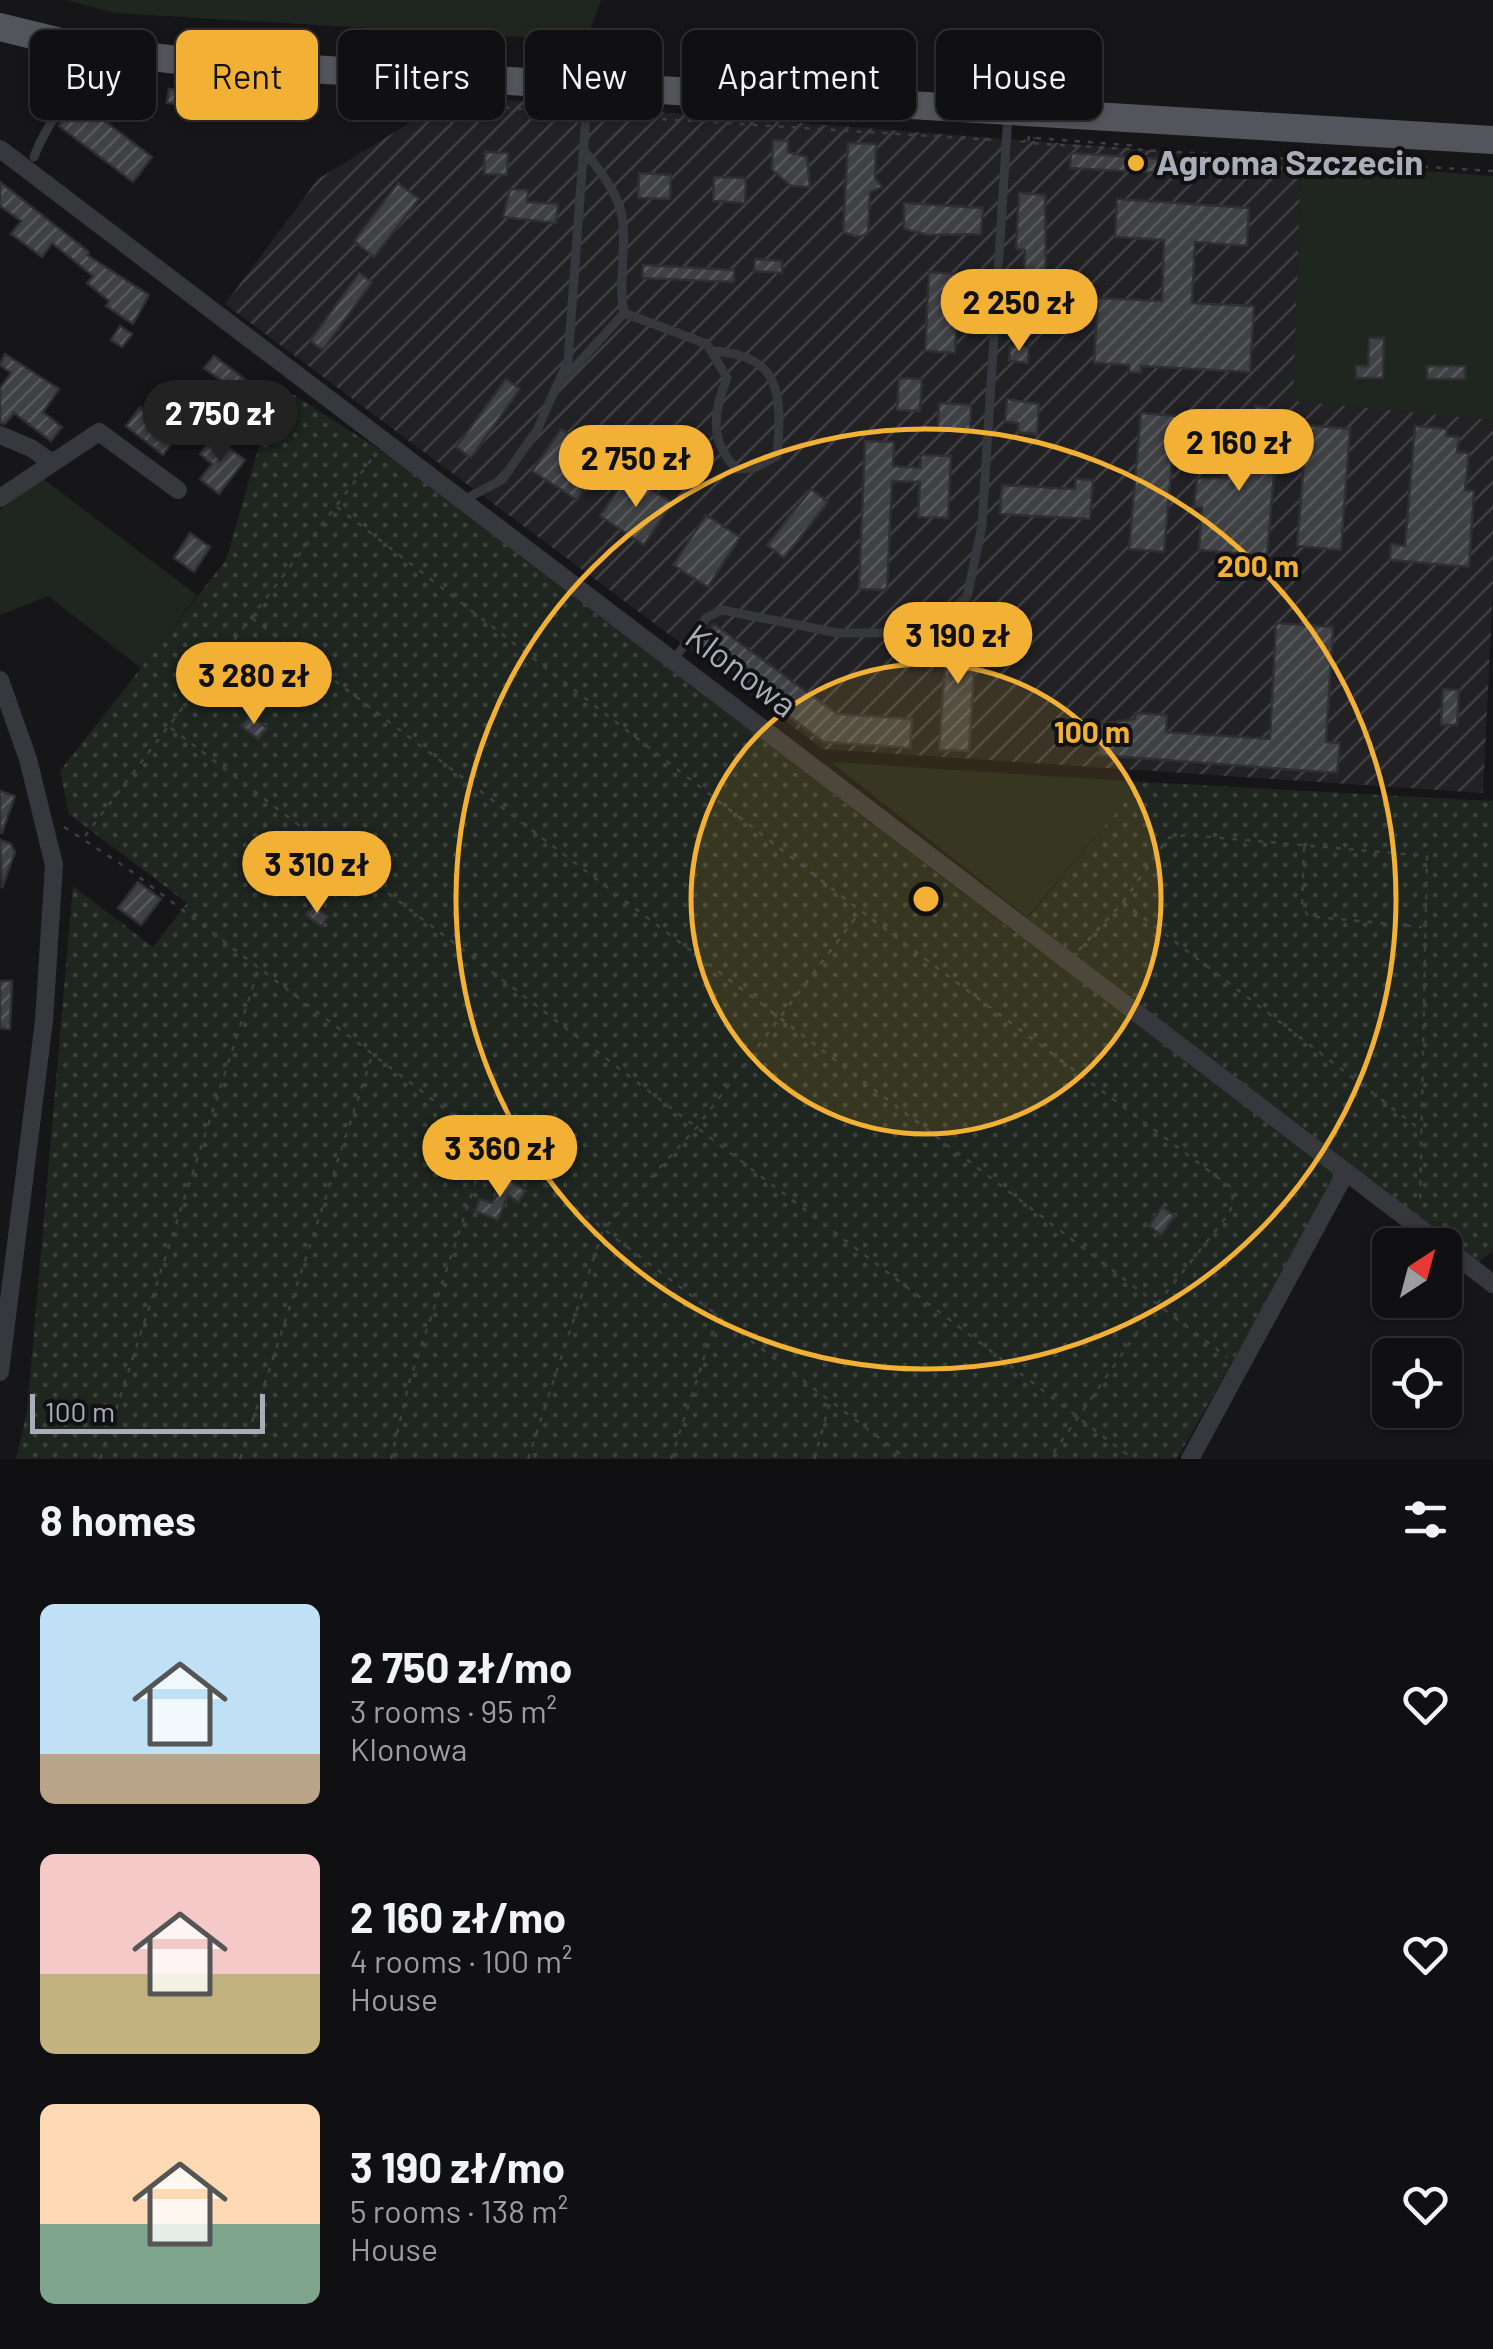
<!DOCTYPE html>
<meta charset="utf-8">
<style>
body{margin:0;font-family:Barlow,sans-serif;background:#1e1e20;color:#f1f3f6;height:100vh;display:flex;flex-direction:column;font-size:38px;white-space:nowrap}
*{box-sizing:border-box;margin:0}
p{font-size:32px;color:#9c9d9f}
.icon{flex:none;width:55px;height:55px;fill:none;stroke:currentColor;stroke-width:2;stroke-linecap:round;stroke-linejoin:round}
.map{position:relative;height:1459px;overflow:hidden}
.sheet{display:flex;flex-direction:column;background:#101012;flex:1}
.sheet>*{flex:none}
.hud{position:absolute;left:30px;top:30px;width:1435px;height:90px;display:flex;gap:20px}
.needle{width:65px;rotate:36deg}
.tools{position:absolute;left:1372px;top:1228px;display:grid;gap:20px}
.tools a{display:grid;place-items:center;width:90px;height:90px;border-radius:15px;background:#101012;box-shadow:0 2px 8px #0004,0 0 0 2px #303032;font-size:50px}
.scale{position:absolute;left:30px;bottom:25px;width:235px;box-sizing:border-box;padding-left:10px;border:5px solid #a8adb8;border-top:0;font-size:28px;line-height:35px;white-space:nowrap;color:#a8adb8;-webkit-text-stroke:8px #111113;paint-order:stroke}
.price{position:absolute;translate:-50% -85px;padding:0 22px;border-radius:35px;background:#f2b134;color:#111;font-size:32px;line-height:65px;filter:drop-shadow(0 2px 5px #0008)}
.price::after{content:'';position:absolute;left:50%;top:60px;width:30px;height:22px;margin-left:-15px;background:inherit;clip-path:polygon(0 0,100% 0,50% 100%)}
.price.selected{background:#222;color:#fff}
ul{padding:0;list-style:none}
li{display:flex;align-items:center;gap:30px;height:250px;padding:0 40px}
li span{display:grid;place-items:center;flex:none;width:280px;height:200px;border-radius:15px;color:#555}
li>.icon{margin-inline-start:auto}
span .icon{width:120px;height:120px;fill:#fffc;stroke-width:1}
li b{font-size:42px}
h2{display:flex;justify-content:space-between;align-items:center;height:120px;padding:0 40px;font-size:42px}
.tag{padding:0 35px;border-radius:15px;background:#101012;box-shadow:0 2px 8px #0004,0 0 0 2px #303032;font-size:35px;line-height:90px}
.tag.selected{background:#f2b134;color:#111}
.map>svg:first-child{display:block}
.industrial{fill:url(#industrial-furrows)}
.grass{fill:#1e261f}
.garden{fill:url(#garden-dots)}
.building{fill:url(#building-hatch);stroke:#303034;stroke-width:2.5}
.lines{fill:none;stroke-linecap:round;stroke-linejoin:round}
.path{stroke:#3d3f44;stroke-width:2.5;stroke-dasharray:5 8;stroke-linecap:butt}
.lane{stroke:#37383d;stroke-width:9}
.street{stroke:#37383d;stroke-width:18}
.primary{stroke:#53555c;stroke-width:28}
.ring{fill:none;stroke:#f2b134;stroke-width:5}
.poi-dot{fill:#f2b134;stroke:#111113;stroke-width:4}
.labels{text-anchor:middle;stroke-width:8;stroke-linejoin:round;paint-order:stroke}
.poi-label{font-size:35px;font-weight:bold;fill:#a8adb8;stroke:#111113;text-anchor:start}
.street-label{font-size:35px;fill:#a8adb8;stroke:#111113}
.centre{fill:#f2b134;stroke:#111113;stroke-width:5}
.ring-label{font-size:30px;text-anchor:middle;font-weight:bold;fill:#f2b134;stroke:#111113;stroke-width:8;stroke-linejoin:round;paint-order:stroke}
</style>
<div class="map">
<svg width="1493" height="1459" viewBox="0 0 1493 1459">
<defs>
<pattern id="industrial-furrows" width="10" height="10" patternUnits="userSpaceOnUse" patternTransform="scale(2.5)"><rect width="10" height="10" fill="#222225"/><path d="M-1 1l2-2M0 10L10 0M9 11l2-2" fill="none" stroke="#3f3f43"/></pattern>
<pattern id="garden-dots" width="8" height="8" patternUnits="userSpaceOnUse" patternTransform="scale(2.5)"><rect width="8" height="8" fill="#1e261f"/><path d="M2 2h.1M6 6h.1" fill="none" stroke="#3c433d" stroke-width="1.8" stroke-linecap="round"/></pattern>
<pattern id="building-hatch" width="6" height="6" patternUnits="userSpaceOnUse" patternTransform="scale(2.5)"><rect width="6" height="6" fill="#404145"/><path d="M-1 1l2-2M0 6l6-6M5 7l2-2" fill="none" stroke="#595a5e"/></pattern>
</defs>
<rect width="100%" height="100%" fill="#161618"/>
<path class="industrial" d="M454,96L1301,162L1294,400L1493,420V586L1483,793L823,749L225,304L318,179Z"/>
<path class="grass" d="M66,0H601L586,41L115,13Z
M1301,162L1493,176V420L1293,401Z
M41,477L197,595L142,669L48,596L0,615V510Z
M831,762L1142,782L1027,917Z"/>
<path class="garden" d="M277,384L397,461L1015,933L1142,782L1493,801V1251L1479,1262L1345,1164L1177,1459H16L27,1412L73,886L153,947L187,903L69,814L60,771L226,560Z"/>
<path class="building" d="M169,89L199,92L197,107L167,103Z
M78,101L152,157L133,182L59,126Z
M773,140L788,141V152L807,157L810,187L791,186L772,170Z
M848,143L876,144L875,178L882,187L870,192L868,234L856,237L843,232Z
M485,152L508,153L507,175L484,174Z
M1071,153L1174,160V174L1070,168Z
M639,173L671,175L670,199L638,198Z
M714,177L746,178L745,203L713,201Z
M0,182L89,252L87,255L149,295L133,324L106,306L109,301L87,283L93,276L52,243L42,257L11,234L21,221L0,206Z
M398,183L419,199L374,257L354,241Z
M510,189L528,190L527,202L558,204L556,223L503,217Z
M1019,193L1045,195L1046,279L1024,273L1025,250L1016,249Z
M1117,199L1249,208L1247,246L1195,242L1192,303L1254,306L1250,372L1141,366V373L1129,372V365L1094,363L1098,298L1162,301L1164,240L1115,237Z
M904,203L983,208L981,234L928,235L904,229Z
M755,259L782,261V273L754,271Z
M643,265L734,270V282L642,278Z
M929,272L959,274L955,353L925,351Z
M359,273L372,282L323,350L310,341Z
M120,326L132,334L122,347L111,340Z
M1369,338H1384L1383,378H1356V366H1368Z
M1010,346L1029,347L1028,363L1009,361Z
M5,354L59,389L43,412L62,427L51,441L14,413L5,424L0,423V388L11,373L0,365Z
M214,356L262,392L253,404L204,368Z
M1427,366H1465V379H1427Z
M899,378L922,379L920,411L897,410Z
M506,379L520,389L471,458L456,447Z
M160,393L180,408L166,428L177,436L163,455L126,426L140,407L146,412Z
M1007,399L1039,404L1037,434L1018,432V423L1005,422Z
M939,403L971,405L970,430L938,428Z
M1255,406L1267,407L1262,472L1274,473L1267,556L1199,550L1202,507H1194L1197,478H1226L1231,418L1254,420Z
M1141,413L1176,416L1164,552L1129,549Z
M1307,425L1350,429L1341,550L1297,546Z
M1415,426L1447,429L1446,436L1459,437L1457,452L1469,453L1465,490L1474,491L1469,567L1390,560L1391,544L1405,546Z
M561,429L605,459L577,500L532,471Z
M213,436L245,460L219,494L200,479L212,464L200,454Z
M865,441L894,442L893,466L920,468L921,455L951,456L948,518L918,517L920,482L892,481L887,590L859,589Z
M628,474L672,503L644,545L600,516Z
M1076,479L1093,480L1090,519L1000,514L1002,485L1075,489Z
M811,489L828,502L784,558L767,545Z
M706,515L740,537L708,587L673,565Z
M190,533L210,547L194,572L174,558Z
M948,623L977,624L969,751L939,750Z
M1276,623L1333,627L1326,742L1340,743L1337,773L1099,755L1100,724L1135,719V713L1167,715L1166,732L1270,739Z
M714,624L837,714L912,719L910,748L824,742L697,648Z
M1443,689L1459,690L1457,725H1441Z
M250,715L267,728L258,739L241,726Z
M0,791L15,796L2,833L0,832Z
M0,840L11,844L15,852L2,888Z
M138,882L161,899L141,925L118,908Z
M313,906L328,916L321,926L306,915Z
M0,981H12L10,1029L0,1028Z
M508,1179L526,1191L518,1202L508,1195L498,1220L475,1211L480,1199L492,1203Z
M1162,1207L1175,1216L1161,1235L1149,1226Z"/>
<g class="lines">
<path class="path" d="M1076,92L1089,89
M454,99L462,104L574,113
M597,115L993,140
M1029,136L1028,143L1493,171
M1036,138L1139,146
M1021,142L1035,138
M337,507L861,911L1232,1188L1233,1204L1228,1215L1157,1304L1049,1459
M252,618L1227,1357
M171,728L1133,1459
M64,827L127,868L907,1459
M85,836L374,456
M1304,847L1302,905L1308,916L1422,927
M1123,902L1421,1130
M1079,950L1123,902L1168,838L1187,835L1427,856L1420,1204
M100,1459L258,971
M240,1459L372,1056
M391,1459L409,1383L488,1145
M528,1459L603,1230L697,1127L859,913
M671,1459L717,1318
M814,1459L830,1403"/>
<path class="lane" d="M34,157C48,119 77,90 93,52
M624,313L707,344L727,378C713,412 709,442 737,469L754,468L777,456C782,397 783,354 711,351
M563,380L624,313C617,279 629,240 620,208C613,187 599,170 586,153
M463,500L502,480L537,430L568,361L588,88
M673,660L707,617L722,610L838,633H924L967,597L982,526L1008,114"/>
<path class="street" d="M0,149L1442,1245
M0,435L31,448L51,462
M0,498L99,432L178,490
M0,680L28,759L54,865L44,1021L0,1372
M1445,1247L1493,1284
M1190,1459L1345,1174"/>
<path class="primary" d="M0,27L94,50L194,62L1493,140"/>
</g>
<circle cx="926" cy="899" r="235" fill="#f2b134" fill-opacity=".12"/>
<g class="ring">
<circle cx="926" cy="899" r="235"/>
<circle cx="926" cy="899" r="470"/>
</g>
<circle class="poi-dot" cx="1136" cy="163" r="10"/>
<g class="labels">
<g class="poi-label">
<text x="1156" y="175">Agroma Szczecin</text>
</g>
<g class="street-label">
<text transform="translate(741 671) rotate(37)" y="12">Klonowa</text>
</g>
</g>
<circle cx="926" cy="899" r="15" class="centre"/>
<g class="ring-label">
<text x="1258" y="577">200 m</text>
<text x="1092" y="743">100 m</text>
</g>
</svg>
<div class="tools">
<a><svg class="needle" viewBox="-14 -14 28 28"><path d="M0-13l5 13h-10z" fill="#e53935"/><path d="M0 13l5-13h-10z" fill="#9c9d9f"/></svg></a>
<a><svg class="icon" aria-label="locate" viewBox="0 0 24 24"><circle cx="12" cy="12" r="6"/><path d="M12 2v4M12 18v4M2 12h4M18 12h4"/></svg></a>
</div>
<div class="scale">100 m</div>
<b class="price" style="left:1019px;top:354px">2 250 zł</b>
<b class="price selected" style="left:220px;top:465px">2 750 zł</b>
<b class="price" style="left:1239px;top:494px">2 160 zł</b>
<b class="price" style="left:636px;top:510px">2 750 zł</b>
<b class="price" style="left:958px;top:687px">3 190 zł</b>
<b class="price" style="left:254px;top:727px">3 280 zł</b>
<b class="price" style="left:317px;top:916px">3 310 zł</b>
<b class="price" style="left:500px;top:1200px">3 360 zł</b>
<div class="hud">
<a class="tag">Buy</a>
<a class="tag selected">Rent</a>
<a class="tag">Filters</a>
<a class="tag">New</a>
<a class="tag">Apartment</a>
<a class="tag">House</a>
</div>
</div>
<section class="sheet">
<h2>8 homes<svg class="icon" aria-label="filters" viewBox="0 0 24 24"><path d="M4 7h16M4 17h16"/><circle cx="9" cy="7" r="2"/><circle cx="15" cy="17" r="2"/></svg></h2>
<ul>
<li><span style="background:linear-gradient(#bfe0f5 75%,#b9a48a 0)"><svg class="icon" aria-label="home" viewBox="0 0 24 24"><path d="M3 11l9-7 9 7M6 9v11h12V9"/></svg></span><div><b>2 750 zł/mo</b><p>3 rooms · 95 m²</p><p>Klonowa</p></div><svg class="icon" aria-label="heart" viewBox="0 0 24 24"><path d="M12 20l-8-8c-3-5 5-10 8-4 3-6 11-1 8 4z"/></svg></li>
<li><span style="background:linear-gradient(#f6c9c9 60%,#c2b280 0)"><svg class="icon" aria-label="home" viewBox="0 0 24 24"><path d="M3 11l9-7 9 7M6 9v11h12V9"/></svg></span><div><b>2 160 zł/mo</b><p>4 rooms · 100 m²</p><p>House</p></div><svg class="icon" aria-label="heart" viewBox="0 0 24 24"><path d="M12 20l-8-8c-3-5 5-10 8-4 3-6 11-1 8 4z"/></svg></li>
<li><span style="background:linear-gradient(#ffd9b3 60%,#7fa58c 0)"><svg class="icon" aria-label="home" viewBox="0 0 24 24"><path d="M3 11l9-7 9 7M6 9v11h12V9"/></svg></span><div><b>3 190 zł/mo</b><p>5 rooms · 138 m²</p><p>House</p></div><svg class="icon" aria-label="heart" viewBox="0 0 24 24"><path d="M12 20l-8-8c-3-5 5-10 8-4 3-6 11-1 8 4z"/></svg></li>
</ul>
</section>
